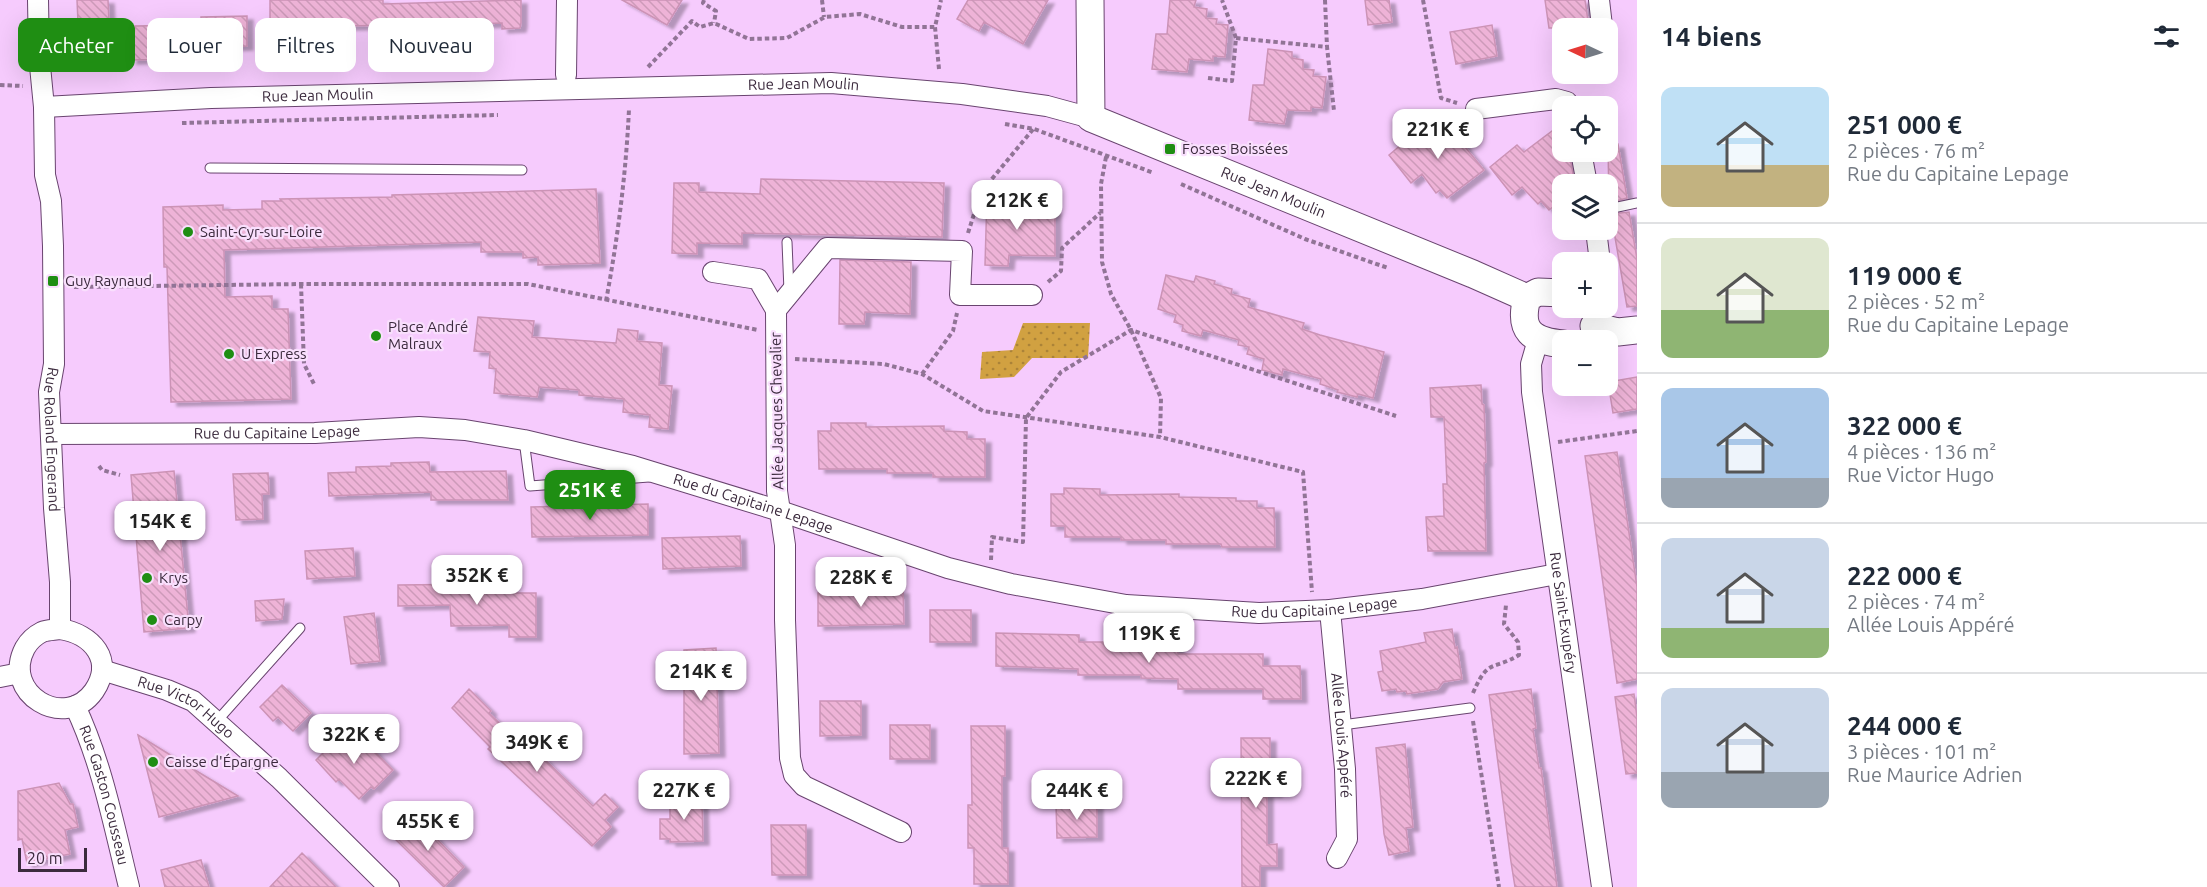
<!DOCTYPE html>
<html lang="fr">
<meta charset="utf-8">
<style>
body{margin:0;font-family:Ubuntu,sans-serif;background:#f2f2f3;color:#1f2937;height:100vh;display:flex;flex-direction:column;font-size:22px;white-space:nowrap}
*{box-sizing:border-box;margin:0}
p{font-size:20px;color:#747a83}
.icon{flex:none;width:33px;height:33px;fill:none;stroke:currentColor;stroke-width:2;stroke-linecap:round;stroke-linejoin:round}
.map{position:relative;flex:1;overflow:hidden}
.sheet{display:flex;flex-direction:column;background:#fff;width:570px}
.sheet>*{flex:none}
.top-card{position:absolute;left:18px;top:18px;width:570px;height:54px;display:flex;gap:12px}
.needle{width:39px;rotate:274deg}
.tools{position:absolute;left:1552px;top:18px;display:grid;gap:12px}
.tools a{display:grid;place-items:center;width:66px;height:66px;border-radius:12px;background:#fff;box-shadow:0 6px 24px #0002;font-size:30px}
.scale{position:absolute;left:18px;bottom:15px;width:69px;box-sizing:border-box;padding-left:6px;border:3px solid #3b2a3d;border-top:0;font-size:16px;line-height:21px;white-space:nowrap;color:#3b2a3d;-webkit-text-stroke:4px #f9dffd;paint-order:stroke}
.price{position:absolute;translate:-50% -51px;padding:0 14px;border-radius:12px;background:#fff;color:#222;font-size:20px;line-height:39px;filter:drop-shadow(0 2px 3px #0008)}
.price::after{content:'';position:absolute;left:50%;top:36px;width:18px;height:14px;margin-left:-9px;background:inherit;clip-path:polygon(0 0,100% 0,50% 100%)}
.price.selected{background:#1f8e13;color:#fff}
ul{padding:0;list-style:none}
li{display:flex;align-items:center;gap:18px;height:150px;padding:0 24px}
li+li{border-top:2px solid #e0e1e3}
li span{display:grid;place-items:center;flex:none;width:168px;height:120px;border-radius:12px;color:#555}
li>.icon{margin-inline-start:auto}
span .icon{width:72px;height:72px;fill:#fffc;stroke-width:1}
li b{font-size:26px}
h2{display:flex;justify-content:space-between;align-items:center;height:72px;padding:0 24px;font-size:26px}
.chip{padding:0 21px;border-radius:12px;background:#fff;box-shadow:0 6px 24px #0002;font-size:21px;line-height:54px}
.chip.selected{background:#1f8e13;color:#fff}
main{display:flex;flex:1;min-height:0}
.map>svg:first-child{display:block}
.grass{fill:url(#grass-dots)}
.building{fill:url(#building-back-hatch);stroke:#cc93b6;stroke-width:1.5;filter:url(#shadow)}
.lines{fill:none;stroke-linecap:round;stroke-linejoin:round}
.lane-casing{stroke:#69446f;stroke-width:11}
.street-casing{stroke:#69446f;stroke-width:22}
.secondary-casing{stroke:#69446f;stroke-width:29}
.path{stroke:#917496;stroke-width:4;stroke-dasharray:4.5 3;stroke-linecap:butt}
.lane{stroke:#fff;stroke-width:9}
.street{stroke:#fff;stroke-width:20}
.secondary{stroke:#fff;stroke-width:27}
.poi-dot{fill:#1f8e13;stroke:#f9dffd;stroke-width:2}
.labels{text-anchor:middle;stroke-width:4.5;stroke-linejoin:round;paint-order:stroke}
.street-label{font-size:15px;fill:#3b2a3d;stroke:#f9dffd}
.poi-label{font-size:15px;fill:#3b2a3d;stroke:#f9dffd;text-anchor:start}
</style>
<main>
<div class="map">
<svg width="1637" height="887" viewBox="0 0 1637 887">
<defs>
<pattern id="grass-dots" width="8" height="8" patternUnits="userSpaceOnUse" patternTransform="scale(1.5)"><rect width="8" height="8" fill="#d1a141"/><path d="M2 2h.1M6 6h.1" fill="none" stroke="#ab8338" stroke-width="1.8" stroke-linecap="round"/></pattern>
<pattern id="building-back-hatch" width="6" height="6" patternUnits="userSpaceOnUse" patternTransform="scale(1.5)"><rect width="6" height="6" fill="#eeb3d7"/><path d="M-1 5l2 2M0 0l6 6M5-1l2 2" fill="none" stroke="#cd9ab9"/></pattern>
<filter id="shadow"><feDropShadow dx="6" dy="4" stdDeviation="1.5" flood-color="#0004"/></filter>
</defs>
<rect width="100%" height="100%" fill="#f6cbfd"/>
<path class="grass" d="M1023,323H1090L1088,358H1032L1014,377L980,379L982,352L1013,350Z"/>
<path class="building" d="M77,0H108L109,21L78,22Z
M270,0H383V4L521,0V23L520,28L502,29V23L449,25V31L409,32V25L270,27Z
M622,0H682L667,25Z
M968,0H1048L1023,44L984,22L979,31L957,19Z
M1170,0H1196L1194,7L1207,9L1206,18L1217,19L1216,24L1228,25L1225,57L1213,56V61L1189,59L1187,72L1152,69L1156,34H1167Z
M1365,0H1389L1392,22L1368,25Z
M1545,0H1585L1589,28H1549Z
M247,16V46L183,48V59L131,60L135,26L201,25V17Z
M1492,25L1497,56L1456,64L1450,32Z
M1268,49L1292,52V58L1303,60V69L1314,70L1313,76L1326,77L1322,108L1311,107V111L1287,110L1284,124L1249,120L1253,85H1264Z
M1451,119L1466,138L1461,142L1484,170L1447,198L1440,190L1436,193L1422,174L1411,183L1389,155L1416,132L1423,141Z
M1552,131L1563,144V152H1565L1563,153L1571,163L1575,184H1563V199L1549,210L1541,201L1538,204L1522,187L1512,195L1490,167L1517,145L1524,152Z
M1618,144L1627,198L1609,203L1608,145Z
M761,179L944,183L942,237L742,233V244L697,243V254L672,253L674,183H699V192L760,194Z
M596,189L600,263L538,265V257L523,258V252H481V242L224,250L225,297L272,296V309H288L291,399L171,402L167,267H164L163,207L223,205V210L262,209V201H281L280,199L392,197V195Z
M987,195H1011L1010,204L1042,205V210H1055V256L1009,255L1008,266L985,265Z
M1629,212L1637,259V306L1627,307L1611,214Z
M840,260L911,262L910,314L865,312L864,324H839Z
M1166,275L1194,282L1196,276L1215,281L1214,284L1232,289L1231,294L1250,299L1248,307L1304,323L1302,329L1320,335L1384,352L1373,398L1358,394L1357,397L1337,392L1338,390L1320,384L1321,379L1283,369L1282,375L1262,370L1264,359L1247,354L1249,347L1238,345L1239,340L1203,330L1201,336L1182,331L1183,325L1174,322L1176,315L1158,309Z
M478,317L534,321L532,337L616,343L618,329L638,331L637,341L662,343L659,385L672,386L668,429L649,427L650,415L623,412L624,399L579,395V390L539,387L537,397L494,393L496,369L489,368L490,352L474,351Z
M1637,377V409L1613,413L1608,382Z
M1481,385L1482,404L1484,405L1486,462L1484,463L1486,551H1428L1426,517L1444,516L1443,484H1447L1444,417H1431L1430,388Z
M831,423H866V427L944,426V431L967,432V439H985V477H933V473H887V469H819L818,431H831Z
M1617,452L1637,587V679L1617,683L1585,456Z
M429,462L430,472L506,471L508,500H431V492L329,496L328,473L356,472V467L391,466V463Z
M174,471L189,628L144,632L131,475Z
M268,473L269,494H262L263,519L236,520L233,474Z
M1064,488L1100,489V495L1179,494V497L1236,498V501H1257V508H1274L1275,547H1222L1221,544H1166V540H1121V537H1065V526H1051V494H1064Z
M648,504V535L532,537L531,507Z
M740,536L741,566L663,569L662,538Z
M353,548L355,576L307,579L305,551Z
M485,584V593H536V637H509V625L451,626L450,605L398,606V585Z
M903,590L904,624L818,626V593Z
M284,599L282,619L256,621L255,601Z
M930,610H971V642H930Z
M374,613L380,661L351,664L344,617Z
M1452,629L1455,648L1457,647L1462,679L1443,682L1438,689L1407,694L1406,691L1397,692L1396,689L1382,691L1378,672L1383,671L1380,651L1426,642L1424,633Z
M996,633L1079,635V642H1113V646H1178V654H1263V666H1300L1301,699H1263V689H1178V679L1141,678V675H1078V669L996,666Z
M716,648L719,753L684,754V650Z
M282,685L311,713L293,731L278,717L273,721L260,707Z
M469,689L491,711L489,713L540,762L543,758L593,806L605,794L618,807L605,820L611,827L592,846L488,749L490,747L452,708Z
M1531,689L1536,728L1533,729L1539,768H1541L1557,887H1515L1511,862L1489,695Z
M1634,694L1637,717V773L1626,774L1615,697Z
M820,701H861V735L820,736Z
M890,725H930V759H890Z
M971,726H1005V776H1002V848H1008V884H974V848H968V805H972Z
M347,729L368,750L370,747L393,770L374,789L371,787L359,799L339,779L336,782L316,760Z
M138,735L185,764L238,796L159,817Z
M1241,738H1270V768L1277,769L1276,793H1267V845L1277,844V866H1260V887H1242Z
M1405,744L1413,827L1406,828L1409,851L1389,855L1384,834L1376,748Z
M59,783L70,804H73L78,827L65,830L70,854L27,863L22,839L18,840V791Z
M702,798L703,841L670,842V839H660V819H670V799Z
M1056,805H1097V837L1057,838Z
M408,818L431,839L434,836L464,867L444,887L391,835Z
M771,825H806V875H772Z
M302,853L336,887H270Z
M201,860L209,887H165L161,870Z"/>
<g class="lines">
<g class="lane-casing">
<path id="lane" d="M210,168L522,170
M1613,208L1637,203
M787,242L789,291
M524,440L530,486L649,477
M217,721L300,628
M1342,725L1470,708"/>
</g>
<g class="street-casing">
<g id="street">
<path id="s1" d="M38,0L39,56L44,107L45,175L51,201L53,246L54,364L49,392L54,508L60,582V629"/>
<path d="M1599,0L1602,26"/>
<path d="M566,75L567,0"/>
<path id="s2" d="M44,107L211,98L831,83L962,94L1047,106L1091,118"/>
<path d="M1476,109L1556,99L1567,102L1570,106"/>
<path d="M1581,152L1587,184"/>
<path d="M1596,230L1600,262"/>
<path d="M713,272L758,279L776,310"/>
<path id="s3" d="M1538,340L1531,364L1532,392L1602,887"/>
<path id="s4" d="M51,434L315,433L419,427L465,430L524,440L633,466L780,511L948,568L1011,584L1126,605L1259,613L1330,610L1422,599L1557,574"/>
<path id="s5" d="M1330,610L1345,769L1347,839L1337,858"/>
<path d="M60,629C92,634 115,660 94,691C65,732 1,693 25,648C29,641 34,636 42,632C47,630 54,630 60,629Z"/>
<path id="s6" d="M102,670L167,690L193,701L279,778L389,887"/>
<path d="M0,677L20,673"/>
<path id="s7" d="M75,706C102,763 114,826 129,887"/>
<path d="M901,832L804,786L794,775L790,758L785,620V545L777,491L776,310L827,248L962,251L960,295H1032"/>
</g>
</g>
<g class="secondary-casing">
<g id="secondary">
<path id="s8" d="M1090,0L1091,118L1473,274L1527,298"/>
<path d="M1563,293L1538,292L1527,298C1518,331 1532,341 1563,344"/>
<path d="M1594,326L1618,332L1637,330"/>
</g>
</g>
<path class="path" d="M704,0L703,3L716,11L714,23
M822,0L824,17
M1325,0L1327,47
M1423,0L1441,98L1457,103
M1236,38L1327,47L1334,111
M648,67L692,21L700,27L714,23L749,39L787,38L825,17L860,14L902,27H935
M939,69L935,27L941,0
M1208,78L1232,81L1236,38L1222,0
M0,85L23,86
M182,123L498,115
M1005,124L1034,129L1154,173
M1106,157L1101,184L1102,262L1111,294L1131,330L1161,398L1160,437
M1181,184L1305,239L1388,268
M968,233L981,192L1035,127
M1048,282L1061,271L1062,248L1100,213
M301,284L304,364L314,384
M74,287L301,284H528L758,330
M606,301C618,237 626,173 629,109
M795,359L884,364L922,374L983,411L1160,437L1303,472L1312,592
M922,374L953,331L957,313
M1558,442L1637,431
M99,466L102,470L120,475
M991,560L992,537L1023,542L1026,418L1061,372L1131,330L1396,416
M1473,693C1488,658 1492,671 1519,655L1518,642L1504,624L1506,605
M1473,721L1499,887"/>
<use href="#lane" class="lane"/>
<use href="#street" class="street"/>
<use href="#secondary" class="secondary"/>
</g>
<g class="poi-dot">
<rect x="1164" y="143" width="12" height="12" rx="3"/>
<circle cx="188" cy="232" r="6"/>
<rect x="47" y="275" width="12" height="12" rx="3"/>
<circle cx="376" cy="336" r="6"/>
<circle cx="229" cy="354" r="6"/>
<circle cx="147" cy="578" r="6"/>
<circle cx="152" cy="620" r="6"/>
<circle cx="153" cy="762" r="6"/>
</g>
<g class="labels">
<g class="street-label">
<text dy="5" stroke="none"><textPath href="#s2" startOffset="760">Rue Jean Moulin</textPath></text>
<text dy="5" stroke="none"><textPath href="#s2" startOffset="274">Rue Jean Moulin</textPath></text>
<text dy="5" stroke="none"><textPath href="#s8" startOffset="315">Rue Jean Moulin</textPath></text>
<text transform="translate(777 411) rotate(-91)" y="5">Allée Jacques Chevalier</text>
<text dy="5" stroke="none"><textPath href="#s4" startOffset="226">Rue du Capitaine Lepage</textPath></text>
<text dy="5" stroke="none"><textPath href="#s1" startOffset="441">Rue Roland Engerand</textPath></text>
<text dy="5" stroke="none"><textPath href="#s4" startOffset="712">Rue du Capitaine Lepage</textPath></text>
<text dy="5" stroke="none"><textPath href="#s4" startOffset="1288">Rue du Capitaine Lepage</textPath></text>
<text dy="5" stroke="none"><textPath href="#s3" startOffset="276">Rue Saint-Exupéry</textPath></text>
<text dy="5" stroke="none"><textPath href="#s6" startOffset="93">Rue Victor Hugo</textPath></text>
<text dy="5" stroke="none"><textPath href="#s5" startOffset="126">Allée Louis Appéré</textPath></text>
<text dy="5" stroke="none"><textPath href="#s7" startOffset="94">Rue Gaston Cousseau</textPath></text>
</g>
<g class="poi-label">
<text x="1182" y="154">Fosses Boissées</text>
<text x="200" y="237">Saint-Cyr-sur-Loire</text>
<text x="65" y="286">Guy Raynaud</text>
<text x="388" y="332">Place André<tspan x="388" dy="17">Malraux</tspan></text>
<text x="241" y="359">U Express</text>
<text x="159" y="583">Krys</text>
<text x="164" y="625">Carpy</text>
<text x="165" y="767">Caisse d'Épargne</text>
</g>
</g>
</svg>
<div class="tools">
<a><svg class="needle" viewBox="-14 -14 28 28"><path d="M0-13l5 13h-10z" fill="#e53935"/><path d="M0 13l5-13h-10z" fill="#747a83"/></svg></a>
<a><svg class="icon" aria-label="locate" viewBox="0 0 24 24"><circle cx="12" cy="12" r="6"/><path d="M12 2v4M12 18v4M2 12h4M18 12h4"/></svg></a>
<a><svg class="icon" aria-label="layers" viewBox="0 0 24 24"><path d="M12 4l9 5-9 5-9-5zM3 14l9 5 9-5"/></svg></a>
<a>+</a>
<a>−</a>
</div>
<div class="scale">20 m</div>
<b class="price" style="left:1438px;top:160px">221K €</b>
<b class="price" style="left:1017px;top:231px">212K €</b>
<b class="price selected" style="left:590px;top:521px">251K €</b>
<b class="price" style="left:160px;top:552px">154K €</b>
<b class="price" style="left:477px;top:606px">352K €</b>
<b class="price" style="left:861px;top:608px">228K €</b>
<b class="price" style="left:1149px;top:664px">119K €</b>
<b class="price" style="left:701px;top:702px">214K €</b>
<b class="price" style="left:354px;top:765px">322K €</b>
<b class="price" style="left:537px;top:773px">349K €</b>
<b class="price" style="left:1256px;top:809px">222K €</b>
<b class="price" style="left:684px;top:821px">227K €</b>
<b class="price" style="left:1077px;top:821px">244K €</b>
<b class="price" style="left:428px;top:852px">455K €</b>
<div class="top-card">
<a class="chip selected">Acheter</a>
<a class="chip">Louer</a>
<a class="chip">Filtres</a>
<a class="chip">Nouveau</a>
</div>
</div>
<section class="sheet">
<h2>14 biens<svg class="icon" aria-label="filters" viewBox="0 0 24 24"><path d="M4 7h16M4 17h16"/><circle cx="9" cy="7" r="2"/><circle cx="15" cy="17" r="2"/></svg></h2>
<ul>
<li><span style="background:linear-gradient(#bfe0f5 65%,#c2b280 0)"><svg class="icon" aria-label="home" viewBox="0 0 24 24"><path d="M3 11l9-7 9 7M6 9v11h12V9"/></svg></span><div><b>251 000 €</b><p>2 pièces · 76 m²</p><p>Rue du Capitaine Lepage</p></div></li>
<li><span style="background:linear-gradient(#dfe7d0 60%,#8fb573 0)"><svg class="icon" aria-label="home" viewBox="0 0 24 24"><path d="M3 11l9-7 9 7M6 9v11h12V9"/></svg></span><div><b>119 000 €</b><p>2 pièces · 52 m²</p><p>Rue du Capitaine Lepage</p></div></li>
<li><span style="background:linear-gradient(#a9c7e8 75%,#9aa5b1 0)"><svg class="icon" aria-label="home" viewBox="0 0 24 24"><path d="M3 11l9-7 9 7M6 9v11h12V9"/></svg></span><div><b>322 000 €</b><p>4 pièces · 136 m²</p><p>Rue Victor Hugo</p></div></li>
<li><span style="background:linear-gradient(#c9d6e8 75%,#8fb573 0)"><svg class="icon" aria-label="home" viewBox="0 0 24 24"><path d="M3 11l9-7 9 7M6 9v11h12V9"/></svg></span><div><b>222 000 €</b><p>2 pièces · 74 m²</p><p>Allée Louis Appéré</p></div></li>
<li><span style="background:linear-gradient(#c9d6e8 70%,#9aa5b1 0)"><svg class="icon" aria-label="home" viewBox="0 0 24 24"><path d="M3 11l9-7 9 7M6 9v11h12V9"/></svg></span><div><b>244 000 €</b><p>3 pièces · 101 m²</p><p>Rue Maurice Adrien</p></div></li>
</ul>
</section>
</main>
